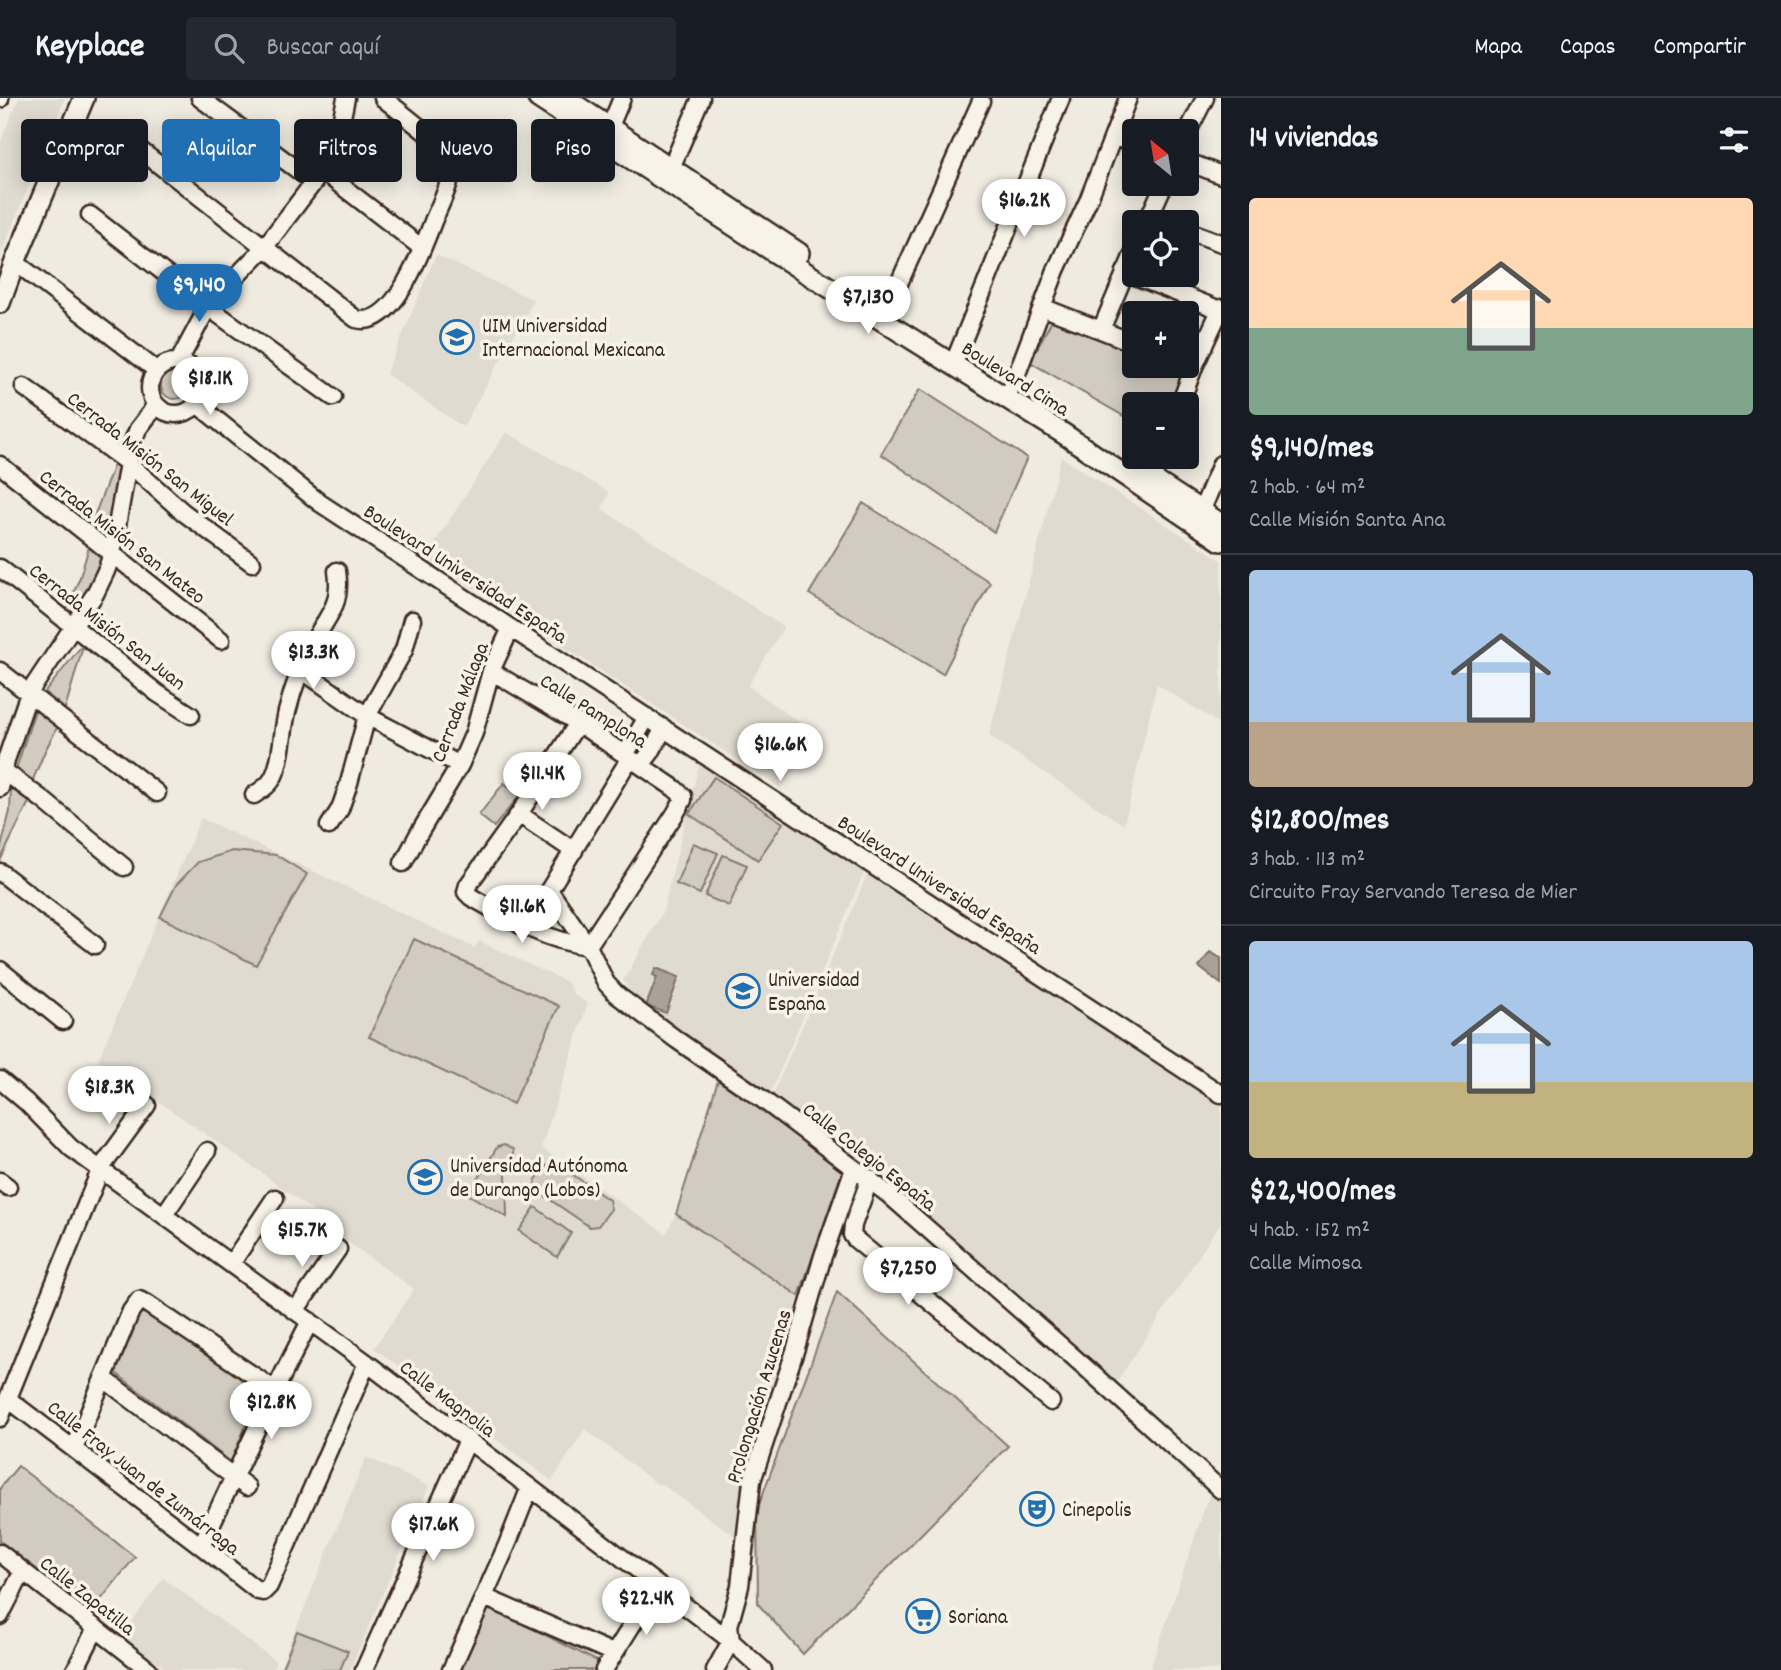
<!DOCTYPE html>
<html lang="es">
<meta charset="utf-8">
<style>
body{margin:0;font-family:Dekko,sans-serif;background:#242831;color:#f1f3f6;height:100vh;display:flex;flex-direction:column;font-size:26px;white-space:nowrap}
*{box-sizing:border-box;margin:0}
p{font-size:23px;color:#9ea1a6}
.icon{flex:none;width:38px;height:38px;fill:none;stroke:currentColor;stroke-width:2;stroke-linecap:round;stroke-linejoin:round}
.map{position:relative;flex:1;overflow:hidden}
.panel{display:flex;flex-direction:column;background:#171b24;width:560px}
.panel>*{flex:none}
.banner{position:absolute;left:21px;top:21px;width:665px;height:63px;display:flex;gap:14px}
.needle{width:46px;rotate:330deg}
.fabs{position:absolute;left:1122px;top:21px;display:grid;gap:14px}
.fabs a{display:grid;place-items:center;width:77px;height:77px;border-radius:7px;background:#171b24;box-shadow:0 4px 18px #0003;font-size:35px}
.price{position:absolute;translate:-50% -60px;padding:0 16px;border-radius:24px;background:#fff;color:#222;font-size:23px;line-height:46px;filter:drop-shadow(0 2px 4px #0008)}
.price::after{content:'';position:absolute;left:50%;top:42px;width:21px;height:16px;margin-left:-10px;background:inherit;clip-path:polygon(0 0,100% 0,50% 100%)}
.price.active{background:#1f6fb2;color:#fff}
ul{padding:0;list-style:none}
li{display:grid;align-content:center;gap:14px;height:371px;padding:0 28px}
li+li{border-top:2px solid #363941}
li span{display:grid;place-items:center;height:217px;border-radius:7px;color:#555}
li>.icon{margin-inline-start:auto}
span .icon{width:126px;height:126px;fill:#fffc;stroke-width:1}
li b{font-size:30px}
h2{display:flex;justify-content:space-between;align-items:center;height:84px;padding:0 28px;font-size:30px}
.tag{padding:0 24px;border-radius:7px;background:#171b24;box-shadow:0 4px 18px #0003;font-size:24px;line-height:63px}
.tag.active{background:#1f6fb2;color:#fff}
header{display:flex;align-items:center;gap:42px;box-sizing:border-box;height:98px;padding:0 35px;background:#171b24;border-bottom:2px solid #363941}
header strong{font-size:33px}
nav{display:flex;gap:38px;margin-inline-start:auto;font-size:24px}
.search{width:490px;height:63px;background:#242831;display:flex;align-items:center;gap:18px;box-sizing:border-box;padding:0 24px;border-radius:7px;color:#9ea1a6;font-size:26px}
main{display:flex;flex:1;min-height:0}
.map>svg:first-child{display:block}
.built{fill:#e0dbd0}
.green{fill:#d1cbc0;stroke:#867a6f;stroke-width:2}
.water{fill:#aaa296;stroke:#7e7266;stroke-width:2}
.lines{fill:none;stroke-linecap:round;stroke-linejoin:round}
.minor-casing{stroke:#3b2a1e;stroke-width:21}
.major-casing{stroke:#3b2a1e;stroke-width:24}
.minor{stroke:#f7f3e8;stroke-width:16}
.major{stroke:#f7f3e8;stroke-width:19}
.labels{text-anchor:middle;stroke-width:7;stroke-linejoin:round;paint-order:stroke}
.poi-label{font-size:21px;fill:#3b2a1e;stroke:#f7f3e8;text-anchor:start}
.street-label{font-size:21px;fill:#3b2a1e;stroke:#f7f3e8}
</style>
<header>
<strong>Keyplace</strong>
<div class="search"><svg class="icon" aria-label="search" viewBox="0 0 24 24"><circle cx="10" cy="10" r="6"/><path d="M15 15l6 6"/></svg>Buscar aquí</div>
<nav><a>Mapa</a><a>Capas</a><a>Compartir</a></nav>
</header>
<main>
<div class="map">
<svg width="1221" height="1572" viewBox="0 0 1221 1572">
<rect width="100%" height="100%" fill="#efebe0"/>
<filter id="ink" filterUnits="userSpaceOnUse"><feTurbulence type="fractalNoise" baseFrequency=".0143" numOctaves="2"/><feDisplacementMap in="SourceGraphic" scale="14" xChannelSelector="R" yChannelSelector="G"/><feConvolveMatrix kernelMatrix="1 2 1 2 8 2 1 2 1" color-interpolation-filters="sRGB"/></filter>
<g filter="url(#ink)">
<path class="built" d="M19,0H65L0,158V44Z
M436,157L534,202L463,329L386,276Z
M506,334L609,394L602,411L784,529L748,588L815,636L781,690L426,459Z
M1061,359L1221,462V627L1157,586L1124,727L989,638Z
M700,662L865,772L770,996L640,906L623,883L663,813Z
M201,720L475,850L479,843L567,884L574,897L588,905L541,1050L666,1136L676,1116L799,1198L746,1377L736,1439L661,1386H657L585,1331L552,1383L374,1250L414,1191L318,1123L321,1119L259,1073L98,962Z
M868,775L1221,1001V1124L1115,1287L900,1091L772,999Z
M366,1359L429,1388L350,1572H279Z
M1210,1394L1221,1404V1572H1150Z
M163,1480L276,1563L272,1572H168L122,1538Z"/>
<path class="green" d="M1054,218L1134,252V268H1170L1183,273L1171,306H1134V324L1030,264Z
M161 287a14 14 0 1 1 28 0a14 14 0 1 1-28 0Z
M920,291L1027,360L994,434L881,356Z
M115,364L119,367L116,407L109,444L90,429Z
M863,405L990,484L943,576L809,496Z
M89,449L105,463L75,517L67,511L80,479Z
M84,545L65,611L45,594Z
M36,609L59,626L45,653L32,684L16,671Z
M714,679L783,725L758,762L689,716Z
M504,685L520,697L494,729L479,717Z
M11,690L29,704L0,763V753L10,713Z
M693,745L718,755L700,796L676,786Z
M232,753L276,757L307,776L256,867L160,819L176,787L198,764Z
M723,757L747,767L729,808L705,798Z
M414,841L559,908L513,1006L369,939Z
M719,979L844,1068L799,1198L676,1116Z
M504,1047L513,1052V1058L506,1076L507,1119L469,1097L497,1049Z
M559,1067L609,1102L611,1111L598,1128L590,1129L539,1094L535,1083L546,1068Z
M535,1109L571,1135L557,1159L519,1133Z
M837,1194L1008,1348L803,1556L758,1506L757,1412Z
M139,1206L259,1294L231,1364L112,1272Z
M18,1368L135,1459L91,1514L0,1443V1390Z
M483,1506L599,1564L595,1572H454Z
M297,1533L348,1553L340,1572H281Z"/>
<path class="water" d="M1210,854L1221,860V886L1199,869Z
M656,870L679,879L666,915L646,908L657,879L653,877Z"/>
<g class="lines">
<g class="minor-casing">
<path id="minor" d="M200,0L314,84
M0,1V0
M1186,37L1205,0
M606,38L622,0
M1114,38L1134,47
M126,41L356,221C395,232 423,148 434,121C440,107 449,90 451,75C452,65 450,57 444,49L383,0
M1186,63L1221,77
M671,70L701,0
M321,72L422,150
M90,117L208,209L333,299
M1150,117L1167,124
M1147,124L1164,86
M1186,132L1221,145
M15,164L156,272
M1125,174L1220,212
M1042,209L1134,245
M882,223L981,3
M1101,232L1134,154
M179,263L208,209L225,190L264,150L314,84L338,39L346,0
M150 290a26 26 0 1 1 52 0a26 26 0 1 1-52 0Z
M953,267L1061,0
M24,289L128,365L183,414L252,465
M1012,289L1056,172L1088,103L1128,0
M197,306L320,405L1221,996
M1180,306L1194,269L1221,210
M0,367L221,542
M1147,391L1159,359
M1197,424L1221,366
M0,470L157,595L191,617
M300,571L367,618L460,667
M0,573L157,695
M491,573L578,625L674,690L683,698V702L675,716L588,848C546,843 508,820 471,799L466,794L468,787L519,716L578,625
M625,657L647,619
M641,667L651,654L664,630
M0,670L43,702L124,769
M0,690L6,662L29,595L95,496L106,473L112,456L131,348L138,331L151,314L155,306
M254,697C260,693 267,689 271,683C282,668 282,633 287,614C293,590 302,565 314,543C329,515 342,507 337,473
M519,716L574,753
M329,728L340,711L349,685L367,618L404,552L412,522
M403,765L418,737L460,667L474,635L491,573L511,530
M0,774L95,847
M549,792L588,848L606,885L617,897L677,942L762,1001L888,1096L1086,1270L1221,1392
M520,827L549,792L630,660
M0,872L63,923
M0,982L26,1004L71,1050L367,1265L731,1543L763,1572
M870,1080L853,1127L852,1137L855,1141L1051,1304
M0,1083L8,1089
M164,1117L207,1053
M231,1166L275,1100
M295,1213L338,1151
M103,1280L247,1389
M8,1301L201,1448L258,1493L263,1494L269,1488L367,1265
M0,1320L101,1070L147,1007
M74,1351L131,1213L139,1202L146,1205L275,1292
M201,1448L275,1292L310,1223
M0,1455L149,1572
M484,1499L613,1555
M0,1518L23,1473
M731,1543L729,1528L740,1488L752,1383L795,1253L823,1158L854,1070
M75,1572L96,1530
M364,1572L468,1342
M451,1572L507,1447L530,1389
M604,1572L657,1487
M715,1572L731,1543"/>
</g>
<g class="major-casing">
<path id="major" d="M538,0L811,178L1064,336L1221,443
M565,0L799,155
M0,205L15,164L84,0
M1137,371L1221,426"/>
</g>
<use href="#minor" class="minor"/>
<use href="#major" class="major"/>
</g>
</g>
<defs>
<g id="university-ring" transform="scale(1.75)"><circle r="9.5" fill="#f7f3e8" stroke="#1f6fb2" stroke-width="1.5"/><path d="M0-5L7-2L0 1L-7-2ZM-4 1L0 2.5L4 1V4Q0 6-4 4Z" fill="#1f6fb2"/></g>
<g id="school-ring" transform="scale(1.75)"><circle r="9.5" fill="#f7f3e8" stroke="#1f6fb2" stroke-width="1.5"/><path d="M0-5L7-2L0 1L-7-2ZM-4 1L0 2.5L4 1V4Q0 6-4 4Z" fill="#1f6fb2"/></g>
<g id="theatre-ring" transform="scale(1.75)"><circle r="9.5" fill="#f7f3e8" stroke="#1f6fb2" stroke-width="1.5"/><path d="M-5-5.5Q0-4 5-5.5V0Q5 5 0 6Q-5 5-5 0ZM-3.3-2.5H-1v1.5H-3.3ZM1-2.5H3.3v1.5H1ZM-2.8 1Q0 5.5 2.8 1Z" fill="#1f6fb2"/></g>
<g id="supermarket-ring" transform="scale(1.75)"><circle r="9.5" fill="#f7f3e8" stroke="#1f6fb2" stroke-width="1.5"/><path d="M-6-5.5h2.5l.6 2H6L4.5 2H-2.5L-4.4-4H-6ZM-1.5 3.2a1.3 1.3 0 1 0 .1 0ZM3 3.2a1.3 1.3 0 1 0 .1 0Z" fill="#1f6fb2"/></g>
</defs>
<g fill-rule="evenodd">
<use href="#university-ring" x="457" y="239"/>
<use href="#school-ring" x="743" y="893"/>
<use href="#university-ring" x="425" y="1079"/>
<use href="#theatre-ring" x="1037" y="1411"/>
<use href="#supermarket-ring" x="923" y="1518"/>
</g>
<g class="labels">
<g class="poi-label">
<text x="482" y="234">UIM Universidad<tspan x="482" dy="24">Internacional Mexicana</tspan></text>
<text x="768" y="888">Universidad<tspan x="768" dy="24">España</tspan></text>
<text x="450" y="1074">Universidad Autónoma<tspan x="450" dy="24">de Durango (Lobos)</tspan></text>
<text x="1062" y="1418">Cinepolis</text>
<text x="948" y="1525">Soriana</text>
</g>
<g class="street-label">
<text transform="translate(1016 280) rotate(32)" y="7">Boulevard Cima</text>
<text transform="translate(151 360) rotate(38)" y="7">Cerrada Misión San Miguel</text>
<text transform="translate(123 438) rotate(38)" y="7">Cerrada Misión San Mateo</text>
<text transform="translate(466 475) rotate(33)" y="7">Boulevard Universidad España</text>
<text transform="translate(108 528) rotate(38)" y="7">Cerrada Misión San Juan</text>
<text transform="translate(459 604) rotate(-69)" y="7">Cerrada Málaga</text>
<text transform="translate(594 612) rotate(32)" y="7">Calle Pamplona</text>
<text transform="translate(940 786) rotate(33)" y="7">Boulevard Universidad España</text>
<text transform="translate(870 1058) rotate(38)" y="7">Calle Colegio España</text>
<text transform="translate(758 1298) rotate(-73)" y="7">Prolongación Azucenas</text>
<text transform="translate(448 1300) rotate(37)" y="7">Calle Magnolia</text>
<text transform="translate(144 1379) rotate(38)" y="7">Calle Fray Juan de Zumárraga</text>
<text transform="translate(88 1497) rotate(38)" y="7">Calle Zapatilla</text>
</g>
</g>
</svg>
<div class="fabs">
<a><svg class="needle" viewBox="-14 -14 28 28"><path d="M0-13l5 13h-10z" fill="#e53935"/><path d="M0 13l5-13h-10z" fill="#9ea1a6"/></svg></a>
<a><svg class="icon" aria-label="locate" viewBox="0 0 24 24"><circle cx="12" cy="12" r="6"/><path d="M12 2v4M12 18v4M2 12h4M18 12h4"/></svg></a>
<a>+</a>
<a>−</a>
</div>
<b class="price" style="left:1024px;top:141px">$16.2K</b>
<b class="price active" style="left:199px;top:226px">$9,140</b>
<b class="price" style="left:868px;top:238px">$7,130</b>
<b class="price" style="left:210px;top:319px">$18.1K</b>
<b class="price" style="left:313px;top:593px">$13.3K</b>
<b class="price" style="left:780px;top:685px">$16.6K</b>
<b class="price" style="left:542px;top:714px">$11.4K</b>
<b class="price" style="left:522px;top:847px">$11.6K</b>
<b class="price" style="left:109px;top:1028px">$18.3K</b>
<b class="price" style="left:302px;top:1171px">$15.7K</b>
<b class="price" style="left:908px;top:1209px">$7,250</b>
<b class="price" style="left:271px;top:1343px">$12.8K</b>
<b class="price" style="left:433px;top:1465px">$17.6K</b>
<b class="price" style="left:646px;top:1539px">$22.4K</b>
<div class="banner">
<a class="tag">Comprar</a>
<a class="tag active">Alquilar</a>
<a class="tag">Filtros</a>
<a class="tag">Nuevo</a>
<a class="tag">Piso</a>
</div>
</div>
<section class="panel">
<h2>14 viviendas<svg class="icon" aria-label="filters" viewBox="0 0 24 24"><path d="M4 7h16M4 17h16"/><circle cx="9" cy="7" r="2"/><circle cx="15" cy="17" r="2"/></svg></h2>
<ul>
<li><span style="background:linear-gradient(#ffd9b3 60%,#7fa58c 0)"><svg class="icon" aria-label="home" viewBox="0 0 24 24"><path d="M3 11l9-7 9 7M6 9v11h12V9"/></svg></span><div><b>$9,140/mes</b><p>2 hab. · 64 m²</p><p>Calle Misión Santa Ana</p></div></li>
<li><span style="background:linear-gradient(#a9c7e8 70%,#b9a48a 0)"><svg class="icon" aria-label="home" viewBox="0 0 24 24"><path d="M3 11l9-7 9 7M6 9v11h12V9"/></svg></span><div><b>$12,800/mes</b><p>3 hab. · 113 m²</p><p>Circuito Fray Servando Teresa de Mier</p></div></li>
<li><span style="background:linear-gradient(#a9c7e8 65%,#c2b280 0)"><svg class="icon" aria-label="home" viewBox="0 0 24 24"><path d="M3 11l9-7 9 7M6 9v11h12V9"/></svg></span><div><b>$22,400/mes</b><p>4 hab. · 152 m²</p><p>Calle Mimosa</p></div></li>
</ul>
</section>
</main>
